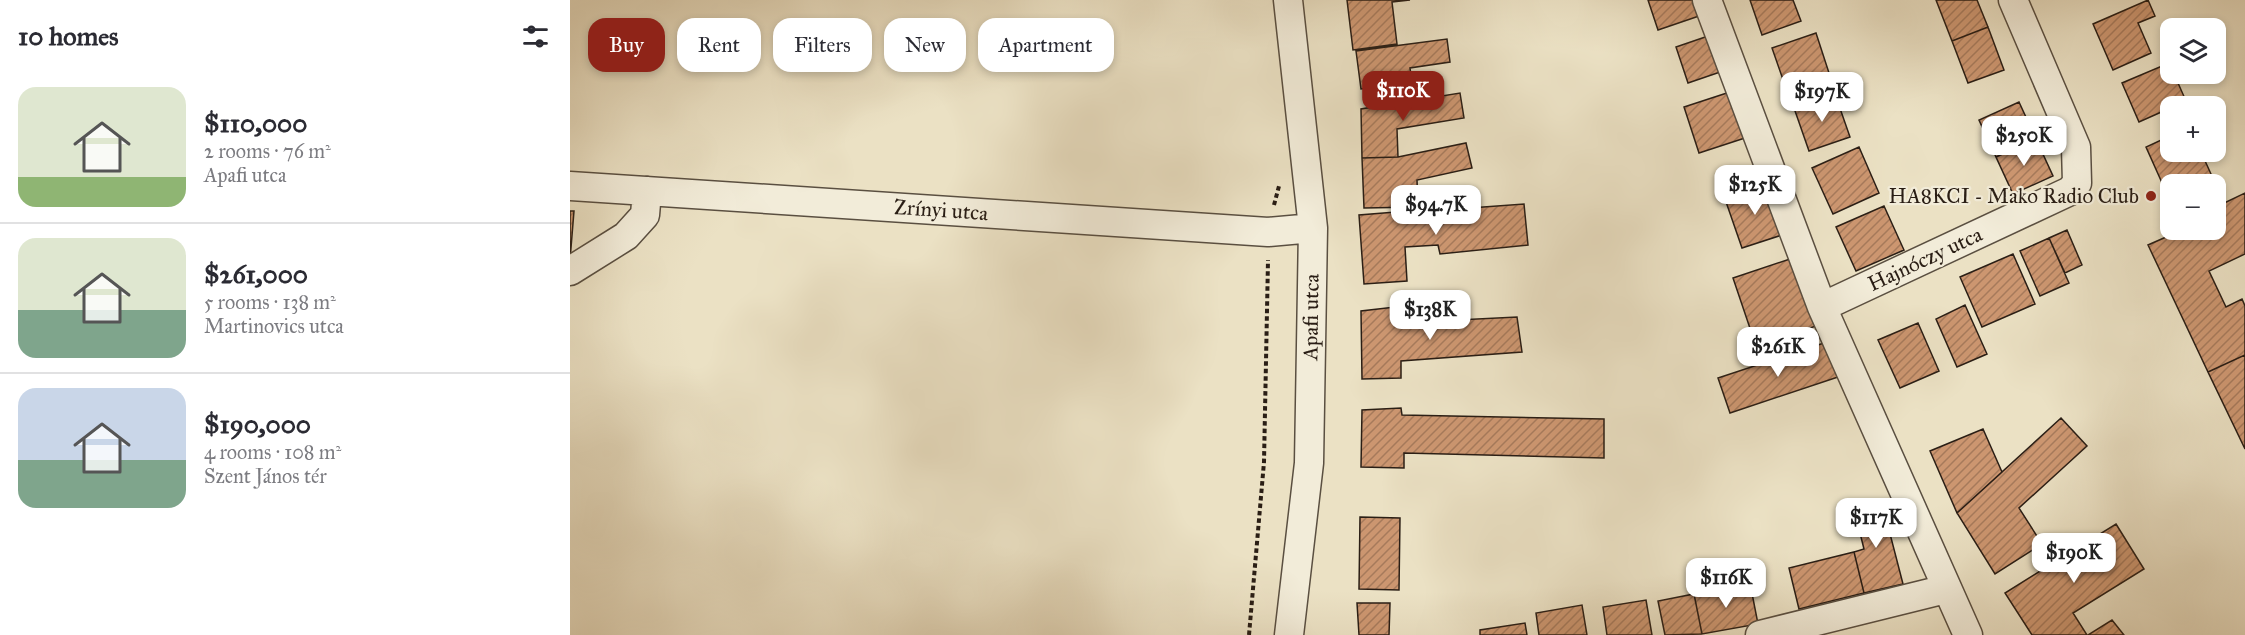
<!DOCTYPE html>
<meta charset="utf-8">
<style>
body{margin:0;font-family:"IM FELL Great Primer",serif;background:#f2f2f3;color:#2b2b33;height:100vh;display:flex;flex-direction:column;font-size:22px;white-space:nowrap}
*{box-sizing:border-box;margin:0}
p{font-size:20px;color:#7c7c81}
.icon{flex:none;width:33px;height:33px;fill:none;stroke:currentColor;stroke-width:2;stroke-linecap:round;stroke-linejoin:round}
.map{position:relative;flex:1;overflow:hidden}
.drawer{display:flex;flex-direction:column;background:#fff;width:570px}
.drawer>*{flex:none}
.guide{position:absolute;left:18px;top:18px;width:570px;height:54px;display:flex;gap:12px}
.tools{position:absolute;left:1590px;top:18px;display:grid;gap:12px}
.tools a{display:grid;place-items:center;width:66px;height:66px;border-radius:12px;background:#fff;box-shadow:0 3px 9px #0003;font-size:30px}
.price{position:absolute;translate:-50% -51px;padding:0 14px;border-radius:12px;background:#fff;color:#222;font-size:20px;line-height:39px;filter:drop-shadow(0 2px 3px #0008)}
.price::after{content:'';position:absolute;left:50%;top:36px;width:18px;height:14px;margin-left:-9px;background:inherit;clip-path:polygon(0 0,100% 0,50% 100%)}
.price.selected{background:#8f2418;color:#fff}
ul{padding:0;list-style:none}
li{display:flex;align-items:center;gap:18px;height:150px;padding:0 18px}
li+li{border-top:2px solid #e1e1e2}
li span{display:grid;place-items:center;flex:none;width:168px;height:120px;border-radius:18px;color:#555}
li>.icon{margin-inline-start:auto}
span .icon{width:72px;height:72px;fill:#fffc;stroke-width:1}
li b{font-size:26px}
h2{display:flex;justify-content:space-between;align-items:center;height:72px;padding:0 18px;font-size:26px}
.chip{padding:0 21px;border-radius:18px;background:#fff;box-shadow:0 3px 9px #0003;font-size:21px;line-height:54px}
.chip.selected{background:#8f2418;color:#fff}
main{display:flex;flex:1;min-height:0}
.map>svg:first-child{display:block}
.building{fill:url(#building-hatch);stroke:#2a1e15;stroke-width:1.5}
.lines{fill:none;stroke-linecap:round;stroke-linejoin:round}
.minor-casing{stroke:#5a4f41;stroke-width:31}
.path{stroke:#2a1e15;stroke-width:4;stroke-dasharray:4.5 3;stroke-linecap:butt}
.minor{stroke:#f2ecd9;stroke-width:28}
.poi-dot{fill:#8f2418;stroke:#f2ecd9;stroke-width:2}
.labels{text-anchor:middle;stroke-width:4.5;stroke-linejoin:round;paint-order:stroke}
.poi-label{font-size:21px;fill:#2a1e15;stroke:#f2ecd9;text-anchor:end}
.street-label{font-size:21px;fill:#2a1e15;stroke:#f2ecd9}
</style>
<main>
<section class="drawer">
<h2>10 homes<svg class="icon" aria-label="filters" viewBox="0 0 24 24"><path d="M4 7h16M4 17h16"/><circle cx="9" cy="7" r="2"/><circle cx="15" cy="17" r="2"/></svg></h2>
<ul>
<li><span style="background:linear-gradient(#dfe7d0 75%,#8fb573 0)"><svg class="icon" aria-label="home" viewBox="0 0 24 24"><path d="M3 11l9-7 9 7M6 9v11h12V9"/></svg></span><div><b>$110,000</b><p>2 rooms · 76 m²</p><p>Apafi utca</p></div></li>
<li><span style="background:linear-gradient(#dfe7d0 60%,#7fa58c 0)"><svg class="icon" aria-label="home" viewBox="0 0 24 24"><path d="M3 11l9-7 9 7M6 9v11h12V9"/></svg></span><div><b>$261,000</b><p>5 rooms · 138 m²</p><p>Martinovics utca</p></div></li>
<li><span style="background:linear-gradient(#c9d6e8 60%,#7fa58c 0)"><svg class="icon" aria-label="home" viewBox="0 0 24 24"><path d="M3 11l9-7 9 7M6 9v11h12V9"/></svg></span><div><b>$190,000</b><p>4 rooms · 108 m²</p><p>Szent János tér</p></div></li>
</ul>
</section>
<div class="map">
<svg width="1675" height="635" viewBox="0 0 1675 635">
<defs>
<pattern id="building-hatch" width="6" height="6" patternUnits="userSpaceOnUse" patternTransform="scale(1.5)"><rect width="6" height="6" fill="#cc9670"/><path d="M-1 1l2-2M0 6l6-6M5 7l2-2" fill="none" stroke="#a67a5b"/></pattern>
</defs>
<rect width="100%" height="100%" fill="#ebe1c4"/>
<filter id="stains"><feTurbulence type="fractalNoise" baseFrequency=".00333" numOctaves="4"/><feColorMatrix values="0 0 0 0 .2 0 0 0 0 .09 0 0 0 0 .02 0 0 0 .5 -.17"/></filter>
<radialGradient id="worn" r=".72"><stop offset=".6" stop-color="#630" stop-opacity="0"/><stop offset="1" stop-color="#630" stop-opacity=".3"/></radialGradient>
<path class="building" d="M777,0H840L822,2L827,44L783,50Z
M1078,0H1127L1132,15L1088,30Z
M1180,0H1223L1231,21L1192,35Z
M1366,0H1407L1418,27L1382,41Z
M1578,0L1585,16L1568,23L1581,53L1543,70L1523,24Z
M1418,27L1434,70L1398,83L1382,41Z
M1246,33L1260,76L1217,91L1202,48Z
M1144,34L1156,70L1118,83L1106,47Z
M877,39L880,62L840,68L842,83L791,89L786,51Z
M1599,63L1600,74H1604L1616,101L1569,122L1552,83Z
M1163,91L1178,137L1129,153L1114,107Z
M890,93L894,118L827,129L828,157L792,158L791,109Z
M1265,94L1280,137L1239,151L1224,108Z
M1449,102L1466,139L1426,157L1409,120Z
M1600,136V152H1631L1641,174L1618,184H1600V192L1597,194L1576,147Z
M1466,139L1483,176L1443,194L1426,157Z
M896,143L902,168L847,180L848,207L794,208L792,158L828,157Z
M1289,147L1309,193L1263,214L1242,168Z
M1198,184L1215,234L1172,248L1155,199Z
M1675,193V254L1639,271L1656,307L1672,299L1675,306V355L1638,372L1578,245L1612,230H1646V223L1651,220L1646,207Z
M954,204L958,245L870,254L868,245L835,247L837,281L794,284L789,215L838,211L839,221L859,220V211Z
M1314,206L1334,250L1286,271L1266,227Z
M0,211H4L0,260Z
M1497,230L1512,265L1495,273L1479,238Z
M1479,238L1499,283L1470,296L1450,251Z
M1443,254L1465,304L1412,327L1390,277Z
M1223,258L1246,326L1186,346L1163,278Z
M1395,305L1417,354L1387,367L1366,319Z
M825,307L827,323L947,317L952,352L831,361V378L792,379L791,311Z
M1348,323L1369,371L1330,388L1308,340Z
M1257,342L1268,377L1160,413L1148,378Z
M1675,355V449L1638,372Z
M831,408L832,415L1034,419V458L834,453V468L791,467L792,410Z
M1491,418L1517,446L1449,508L1472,544L1425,574L1387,513Z
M1413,429L1432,472L1387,513L1360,451Z
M1311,499L1333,584L1294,593L1284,552L1294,549L1283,505Z
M790,517L830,518L829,590L789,589Z
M1546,524L1574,569L1503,613L1517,635H1462L1435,593Z
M1284,552L1294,593L1229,609L1219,568Z
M1180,583L1188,624L1132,634L1124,594Z
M1124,594L1132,634L1095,635L1088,601Z
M1076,600L1082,635H1037L1033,607Z
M787,603H820L819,635H789Z
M1012,605L1017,635H969L966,613Z
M1542,620L1554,635H1518Z
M955,623L957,635H910V630Z"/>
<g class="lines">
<g class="minor-casing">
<path id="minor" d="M718,0L743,228L739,463L719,635
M1137,0L1252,307L1398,635
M0,186L698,232L743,228
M0,271L56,236L75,215L77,191
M1252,307L1500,191L1507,183L1506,147L1443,0
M1190,635L1376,589"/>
</g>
<path class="path" d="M704,205L709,186
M679,635L694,462L698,260"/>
<use href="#minor" class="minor"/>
</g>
<circle class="poi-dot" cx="1581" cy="196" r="6"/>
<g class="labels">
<g class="poi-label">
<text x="1569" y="203">HA8KCI - Mako Radio Club</text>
</g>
<g class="street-label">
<text transform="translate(371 210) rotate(4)" y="7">Zrínyi utca</text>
<text transform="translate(1355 259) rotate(-25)" y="7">Hajnóczy utca</text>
<text transform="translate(741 317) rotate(-89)" y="7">Apafi utca</text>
</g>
</g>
<rect width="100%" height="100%" filter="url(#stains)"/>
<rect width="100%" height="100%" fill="url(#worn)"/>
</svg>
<div class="tools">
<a><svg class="icon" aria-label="layers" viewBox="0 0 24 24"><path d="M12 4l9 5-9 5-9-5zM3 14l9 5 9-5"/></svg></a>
<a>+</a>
<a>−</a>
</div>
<b class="price selected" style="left:833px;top:122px">$110K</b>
<b class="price" style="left:1252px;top:123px">$197K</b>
<b class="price" style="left:1454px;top:167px">$250K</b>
<b class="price" style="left:1185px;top:216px">$125K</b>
<b class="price" style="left:866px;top:236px">$94.7K</b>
<b class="price" style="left:860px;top:341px">$138K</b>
<b class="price" style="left:1208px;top:378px">$261K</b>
<b class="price" style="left:1306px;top:549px">$117K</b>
<b class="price" style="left:1504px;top:584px">$190K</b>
<b class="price" style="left:1156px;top:609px">$116K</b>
<div class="guide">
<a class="chip selected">Buy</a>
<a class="chip">Rent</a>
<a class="chip">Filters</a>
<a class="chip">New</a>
<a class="chip">Apartment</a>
</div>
</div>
</main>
